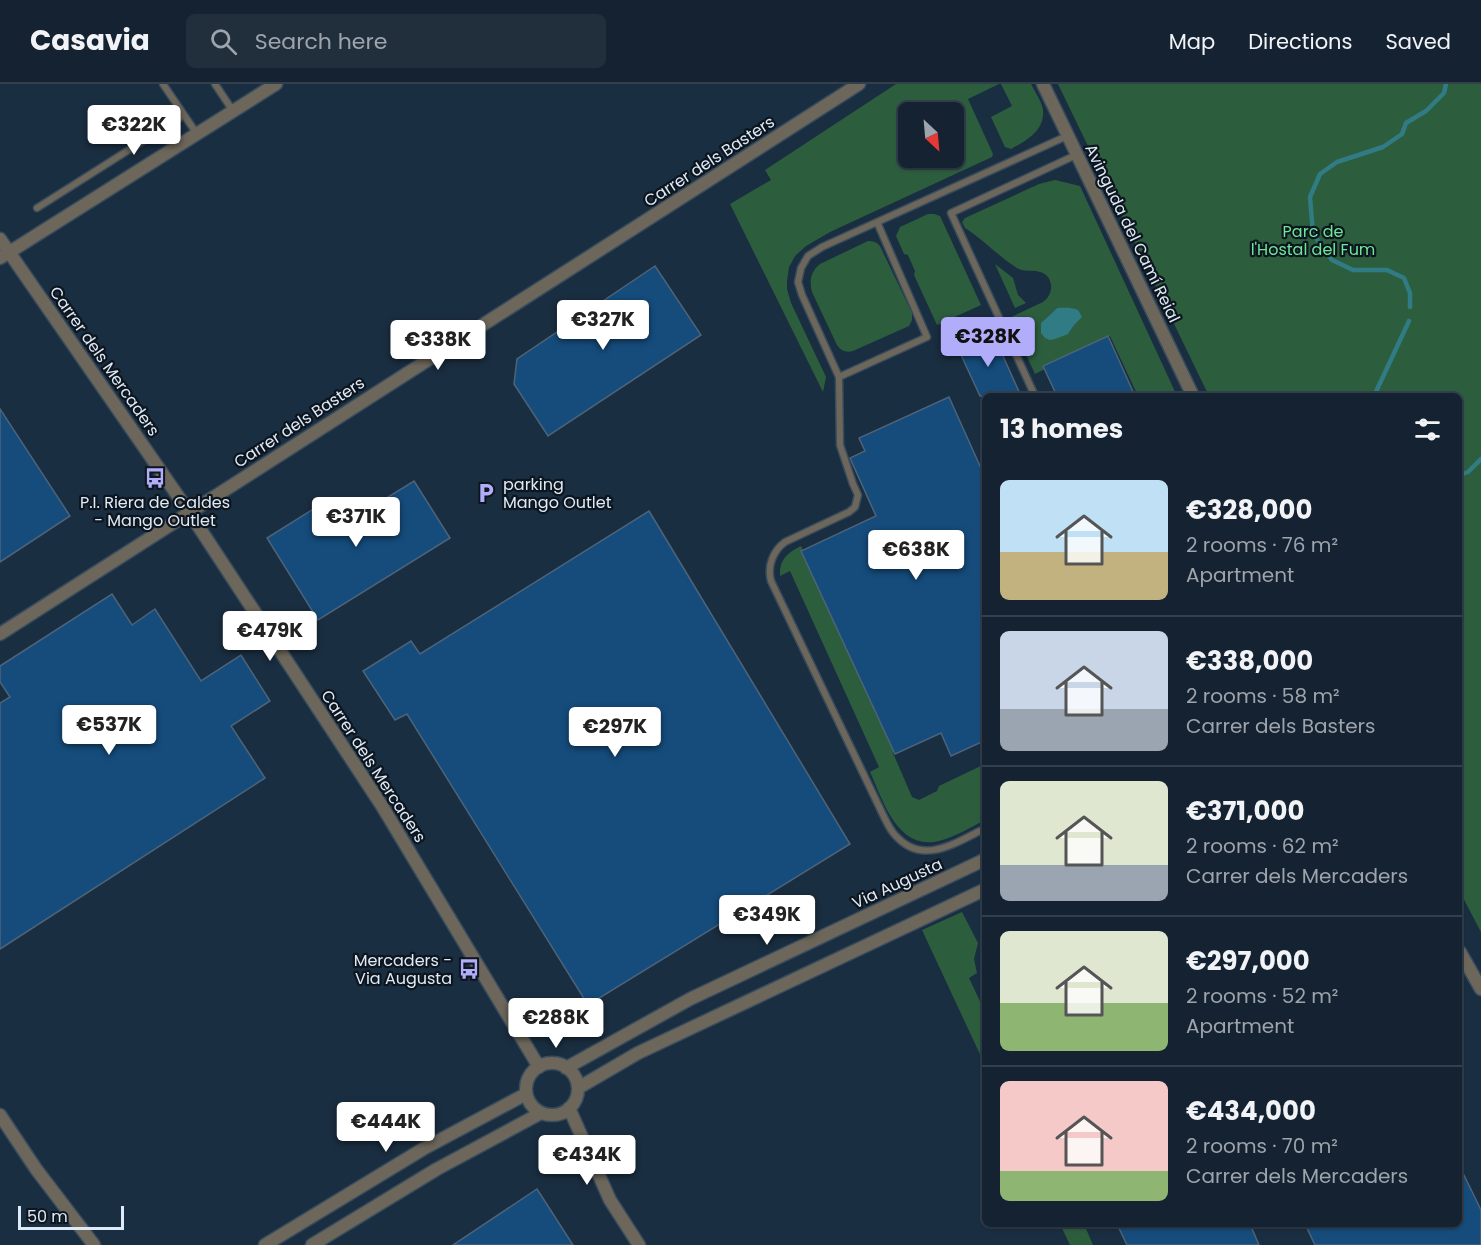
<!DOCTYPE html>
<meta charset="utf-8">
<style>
body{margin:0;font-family:Poppins,sans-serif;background:#212f3d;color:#f1f3f6;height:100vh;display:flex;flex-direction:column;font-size:22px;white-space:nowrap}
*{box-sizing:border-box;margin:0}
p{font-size:20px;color:#9da4ab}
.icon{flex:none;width:33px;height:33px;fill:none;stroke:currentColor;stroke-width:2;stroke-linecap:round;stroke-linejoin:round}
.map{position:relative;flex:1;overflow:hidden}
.details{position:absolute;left:982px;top:309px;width:480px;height:834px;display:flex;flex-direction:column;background:#142231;border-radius:9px;box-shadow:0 2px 4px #0004,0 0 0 2px #333f4d}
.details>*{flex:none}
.needle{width:39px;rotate:154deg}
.buttons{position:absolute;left:898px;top:18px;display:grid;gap:12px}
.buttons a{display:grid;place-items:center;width:66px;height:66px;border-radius:9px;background:#142231;box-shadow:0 2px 4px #0004,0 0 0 2px #333f4d;font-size:30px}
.scale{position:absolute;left:18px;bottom:15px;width:106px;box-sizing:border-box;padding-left:6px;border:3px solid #deeaf7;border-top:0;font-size:16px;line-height:21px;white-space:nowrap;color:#deeaf7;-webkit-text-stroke:4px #0d151e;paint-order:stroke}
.price{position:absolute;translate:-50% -51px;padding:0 14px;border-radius:6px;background:#fff;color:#222;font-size:20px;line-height:39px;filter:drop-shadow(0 2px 3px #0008)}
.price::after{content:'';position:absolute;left:50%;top:36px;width:18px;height:14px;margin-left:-9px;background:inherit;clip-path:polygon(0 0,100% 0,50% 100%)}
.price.current{background:#b1adfa;color:#111}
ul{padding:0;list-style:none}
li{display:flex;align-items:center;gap:18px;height:150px;padding:0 18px}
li+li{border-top:2px solid #333f4d}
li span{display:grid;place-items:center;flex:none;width:168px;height:120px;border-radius:9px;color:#555}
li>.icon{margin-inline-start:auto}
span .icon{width:72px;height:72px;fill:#fffc;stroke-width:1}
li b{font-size:26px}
h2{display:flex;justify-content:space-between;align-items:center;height:72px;padding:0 18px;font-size:26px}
header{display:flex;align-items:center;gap:36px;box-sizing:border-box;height:84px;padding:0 30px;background:#142231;border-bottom:2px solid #333f4d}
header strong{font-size:28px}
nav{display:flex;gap:33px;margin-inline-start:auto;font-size:21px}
.search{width:420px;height:54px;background:#212f3d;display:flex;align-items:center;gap:15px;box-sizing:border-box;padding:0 21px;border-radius:9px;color:#9da4ab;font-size:22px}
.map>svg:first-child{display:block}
.green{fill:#2c5e3e;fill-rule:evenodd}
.water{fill:#317b84}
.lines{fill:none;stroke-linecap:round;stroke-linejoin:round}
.stream{stroke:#317b84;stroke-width:4.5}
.building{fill:#154c7c;stroke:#4d6379;stroke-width:1.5}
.lane-casing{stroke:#394c5e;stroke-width:9}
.street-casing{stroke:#394c5e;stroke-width:15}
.lane{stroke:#6d675b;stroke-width:6}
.street{stroke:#6d675b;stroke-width:12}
.labels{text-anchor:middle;stroke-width:4.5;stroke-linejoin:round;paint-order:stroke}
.street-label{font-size:16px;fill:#deeaf7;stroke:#0d151e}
.park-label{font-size:16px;fill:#6fe599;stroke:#0d151e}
.poi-label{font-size:16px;fill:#deeaf7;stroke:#0d151e;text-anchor:start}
</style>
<header>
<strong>Casavia</strong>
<div class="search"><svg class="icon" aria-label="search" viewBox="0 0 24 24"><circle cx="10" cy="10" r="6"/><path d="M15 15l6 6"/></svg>Search here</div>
<nav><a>Map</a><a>Directions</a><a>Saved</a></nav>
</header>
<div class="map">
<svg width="1481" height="1161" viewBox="0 0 1481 1161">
<rect width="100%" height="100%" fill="#1a2e41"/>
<path class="green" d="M896,0H999L968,15L993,70L992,73L830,148L806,162L795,172L789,183L787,197V205L791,219L826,293L823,308L730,120L771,96L765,86ZM909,28H954V74H909Z
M1001,0H1031C1035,8 1042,18 1043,26C1045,47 1025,57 1011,65L1005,63L991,33L1012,22Z
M1058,0H1481V848L1460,808V312H1209Z
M1055,96L1080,102L1177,312H1138L1110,252L1035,290L1009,234L1043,218C1051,212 1054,202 1048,193C1040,183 1027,190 1017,184C999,173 983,155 965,144L962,138L965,134L1039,100ZM1057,224L1069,225L1075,240L1068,250L1041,244L1044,236Z
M928,130H934L940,132L981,221L937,241L914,191L915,187L908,171L904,170L896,152L900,143Z
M868,157C873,157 877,158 880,162L912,229V236L909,242L853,267C846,269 841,267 837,261L812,208C809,197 811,187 820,180Z
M995,180L1013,194L1018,211L1026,219L1015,224Z
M801,462L895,662L893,665V669L912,713L919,716L937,707L939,702L985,680V736C971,743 955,753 939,757C897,767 883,716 870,688L879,683L790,487L780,492C779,476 787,469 801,462Z
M962,828L978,859L974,875L977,889L969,894L985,928V981L922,846Z
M1060,1140H1084L1093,1161H1070Z"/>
<path class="water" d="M1057,224C1064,224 1071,223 1078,226L1082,233L1075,240L1068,250L1055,255L1050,256L1045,254L1041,249V239Z"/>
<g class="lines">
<path class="stream" d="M1410,223V209L1404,194L1387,186H1353L1332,176L1313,150L1310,113L1320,90L1337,78L1383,63L1402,50L1406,39L1426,27L1444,9L1446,0
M1374,312L1409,237
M1460,391L1468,388L1481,375"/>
</g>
<path class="building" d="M655,182L701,251L548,352L514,300L517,275Z
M993,250L1021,312H980L955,258L965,254L969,261Z
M1108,252L1135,312H1057L1043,282Z
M949,313L980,382L986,379V656L951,672L941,649L895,670L801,467L876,432L850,374L865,367L859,354Z
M0,325L70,432L0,478Z
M414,397L450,454L318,536L267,454L323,419L338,444Z
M649,427L850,760L588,921L407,630L395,636L363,587L411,557L420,570Z
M112,510L132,541L155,525L201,597L241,571L270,617L231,642L265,694L0,865V619L10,613L0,598V582Z
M1460,1083L1481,1126V1161H1315L1305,1140H1460Z
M537,1105L573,1161H453Z
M1117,1140H1250L1259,1161H1127Z"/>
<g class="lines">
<g class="lane-casing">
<path id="lane" d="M163,0L197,50
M215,0L233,27
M37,124L184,31
M877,138L927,253L839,293L802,211L798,198L801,184L808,172L822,163L1067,52
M839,293L840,361L853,400L858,411L855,423L849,428L785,458C773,467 767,482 771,497L885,735C888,741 891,747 895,751C923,783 956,758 986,744
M1035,312L951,129L1076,71"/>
</g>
<g class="street-casing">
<path id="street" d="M1043,0L1193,312
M0,155L189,428L382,722L539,983
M0,174L276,0
M0,550L859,0
M1460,868L1481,905
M526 1005a26 26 0 1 1 52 0a26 26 0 1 1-52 0Z
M566,984L690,915L986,775
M578,1004L638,969L986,805
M569,1024L610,1116L639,1161
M0,1031L36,1085L94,1161
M265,1161L423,1065L526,1010
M312,1161L437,1085L541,1029"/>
</g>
<use href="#lane" class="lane"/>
<use href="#street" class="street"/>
</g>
<defs>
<g id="bus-bare" transform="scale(1.62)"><path d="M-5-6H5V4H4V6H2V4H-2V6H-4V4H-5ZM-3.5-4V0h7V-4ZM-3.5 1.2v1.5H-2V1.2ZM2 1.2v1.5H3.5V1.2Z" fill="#b1adfa" stroke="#0d151e" stroke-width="2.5" paint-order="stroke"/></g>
<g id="parking-bare" transform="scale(1.62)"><path d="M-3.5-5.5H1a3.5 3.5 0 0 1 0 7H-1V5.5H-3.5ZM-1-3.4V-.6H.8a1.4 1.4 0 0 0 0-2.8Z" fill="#b1adfa" stroke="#0d151e" stroke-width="2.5" paint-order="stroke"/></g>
</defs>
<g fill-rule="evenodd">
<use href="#bus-bare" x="155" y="394"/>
<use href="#parking-bare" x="486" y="409"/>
<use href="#bus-bare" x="469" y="885"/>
</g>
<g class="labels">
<g class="street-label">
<text transform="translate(709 77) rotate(-33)" y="6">Carrer dels Basters</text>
<text transform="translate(1133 149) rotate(64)" y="6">Avinguda del Camí Reial</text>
<text transform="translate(105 277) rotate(55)" y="6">Carrer dels Mercaders</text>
<text transform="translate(299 338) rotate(-33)" y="6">Carrer dels Basters</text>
<text transform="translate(374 682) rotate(57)" y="6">Carrer dels Mercaders</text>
<text transform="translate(897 799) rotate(-25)" y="6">Via Augusta</text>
</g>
<g class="park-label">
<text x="1313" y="153">Parc de<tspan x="1313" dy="18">l'Hostal del Fum</tspan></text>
</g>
<g class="poi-label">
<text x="503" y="406">parking<tspan x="503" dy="18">Mango Outlet</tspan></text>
<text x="155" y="424" text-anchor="middle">P.I. Riera de Caldes<tspan x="155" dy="18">- Mango Outlet</tspan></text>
<text x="452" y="882" text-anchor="end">Mercaders -<tspan x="452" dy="18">Via Augusta</tspan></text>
</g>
</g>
</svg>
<div class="buttons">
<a><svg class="needle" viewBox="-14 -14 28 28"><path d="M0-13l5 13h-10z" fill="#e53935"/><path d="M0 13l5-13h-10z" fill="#9da4ab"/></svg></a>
</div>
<div class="scale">50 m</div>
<b class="price" style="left:134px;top:72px">€322K</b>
<b class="price" style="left:603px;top:267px">€327K</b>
<b class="price current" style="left:988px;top:284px">€328K</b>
<b class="price" style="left:438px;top:287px">€338K</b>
<b class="price" style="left:356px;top:464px">€371K</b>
<b class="price" style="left:916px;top:497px">€638K</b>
<b class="price" style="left:270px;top:578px">€479K</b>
<b class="price" style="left:109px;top:672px">€537K</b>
<b class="price" style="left:615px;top:674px">€297K</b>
<b class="price" style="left:767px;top:862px">€349K</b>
<b class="price" style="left:556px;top:965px">€288K</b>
<b class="price" style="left:386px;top:1069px">€444K</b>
<b class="price" style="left:587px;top:1102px">€434K</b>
<section class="details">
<h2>13 homes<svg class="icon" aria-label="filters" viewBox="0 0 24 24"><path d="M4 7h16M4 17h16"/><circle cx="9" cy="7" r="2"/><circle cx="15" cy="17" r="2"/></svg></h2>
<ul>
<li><span style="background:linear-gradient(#bfe0f5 60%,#c2b280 0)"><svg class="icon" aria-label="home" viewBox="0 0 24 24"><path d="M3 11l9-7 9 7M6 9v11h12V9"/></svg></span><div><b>€328,000</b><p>2 rooms · 76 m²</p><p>Apartment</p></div></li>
<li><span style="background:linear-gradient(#c9d6e8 65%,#9aa5b1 0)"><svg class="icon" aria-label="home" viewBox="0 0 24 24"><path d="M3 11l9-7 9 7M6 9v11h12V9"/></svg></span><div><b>€338,000</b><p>2 rooms · 58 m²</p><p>Carrer dels Basters</p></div></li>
<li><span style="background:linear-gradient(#dfe7d0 70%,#9aa5b1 0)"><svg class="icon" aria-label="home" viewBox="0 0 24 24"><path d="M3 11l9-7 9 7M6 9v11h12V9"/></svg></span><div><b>€371,000</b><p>2 rooms · 62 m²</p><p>Carrer dels Mercaders</p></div></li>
<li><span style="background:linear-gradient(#dfe7d0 60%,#8fb573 0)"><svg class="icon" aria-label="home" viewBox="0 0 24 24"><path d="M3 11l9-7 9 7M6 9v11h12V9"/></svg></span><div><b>€297,000</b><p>2 rooms · 52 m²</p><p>Apartment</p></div></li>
<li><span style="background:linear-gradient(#f6c9c9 75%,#8fb573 0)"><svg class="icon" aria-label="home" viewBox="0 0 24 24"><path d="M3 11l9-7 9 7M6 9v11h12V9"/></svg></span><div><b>€434,000</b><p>2 rooms · 70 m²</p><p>Carrer dels Mercaders</p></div></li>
</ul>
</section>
</div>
